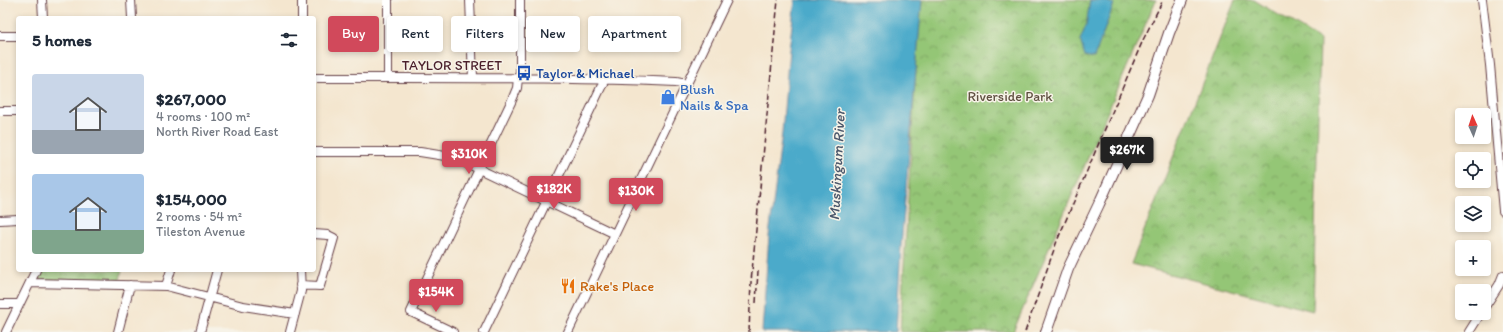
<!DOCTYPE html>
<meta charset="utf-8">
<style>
body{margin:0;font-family:Itim,sans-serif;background:#f6f6f7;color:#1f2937;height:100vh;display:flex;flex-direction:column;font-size:15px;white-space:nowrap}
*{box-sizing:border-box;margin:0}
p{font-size:13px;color:#747a83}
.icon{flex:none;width:22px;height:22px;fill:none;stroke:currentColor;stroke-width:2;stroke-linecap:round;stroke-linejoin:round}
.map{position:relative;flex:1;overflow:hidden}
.side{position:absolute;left:16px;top:16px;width:300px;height:256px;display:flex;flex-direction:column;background:#fff;border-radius:4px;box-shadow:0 2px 6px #0003}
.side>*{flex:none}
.top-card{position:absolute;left:328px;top:16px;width:380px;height:36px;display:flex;gap:8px}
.needle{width:26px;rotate:357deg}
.buttons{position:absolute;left:1455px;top:108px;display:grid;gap:8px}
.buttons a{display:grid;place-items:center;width:36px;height:36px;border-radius:4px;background:#fff;box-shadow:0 2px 6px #0003;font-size:20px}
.price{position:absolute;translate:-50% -34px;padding:0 9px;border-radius:4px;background:#d1495b;color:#fff;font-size:13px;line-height:26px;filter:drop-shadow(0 1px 2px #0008)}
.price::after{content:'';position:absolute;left:50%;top:24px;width:12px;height:9px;margin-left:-6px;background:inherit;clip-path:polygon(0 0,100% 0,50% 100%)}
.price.on{background:#222;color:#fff}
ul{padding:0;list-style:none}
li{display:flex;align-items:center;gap:12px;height:100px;padding:0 16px}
li span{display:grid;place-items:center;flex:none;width:112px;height:80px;border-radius:4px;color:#555}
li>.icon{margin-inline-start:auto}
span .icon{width:48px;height:48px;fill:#fffc;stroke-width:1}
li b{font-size:17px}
h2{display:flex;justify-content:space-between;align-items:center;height:48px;padding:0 16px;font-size:17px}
.tag{padding:0 14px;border-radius:4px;background:#fff;box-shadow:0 2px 6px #0003;font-size:14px;line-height:36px}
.tag.on{background:#d1495b;color:#fff}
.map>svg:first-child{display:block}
.park{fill:url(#park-crowns);stroke:#6f7250}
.water{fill:#4caaca;stroke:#4b647a}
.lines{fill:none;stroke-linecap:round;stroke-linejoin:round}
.minor-casing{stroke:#643d44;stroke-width:10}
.major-casing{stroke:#643d44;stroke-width:12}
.minor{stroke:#fff;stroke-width:8}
.major{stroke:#fff;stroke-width:10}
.rail{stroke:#4a1f2b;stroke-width:1.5;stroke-dasharray:6 3;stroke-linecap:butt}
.labels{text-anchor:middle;stroke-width:3;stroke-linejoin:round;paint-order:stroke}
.street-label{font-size:14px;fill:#4a1f2b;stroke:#f7f3e8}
.transit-label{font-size:14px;fill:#164399;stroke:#f7f3e8;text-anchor:start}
.shop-label{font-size:14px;fill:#366cbe;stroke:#f7f3e8;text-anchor:start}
.park-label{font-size:14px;fill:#605142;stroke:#f7f3e8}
.food-label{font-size:14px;fill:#c56008;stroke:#f7f3e8;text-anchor:start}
.water-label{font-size:15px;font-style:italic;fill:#4b576b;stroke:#f7f3e8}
</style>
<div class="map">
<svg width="1503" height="332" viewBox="0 0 1503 332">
<defs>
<pattern id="park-crowns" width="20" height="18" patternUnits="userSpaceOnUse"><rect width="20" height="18" fill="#94c676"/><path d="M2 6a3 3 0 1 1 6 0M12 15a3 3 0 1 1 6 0" fill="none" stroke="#7ba061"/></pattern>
</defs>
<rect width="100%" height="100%" fill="#f7f3e8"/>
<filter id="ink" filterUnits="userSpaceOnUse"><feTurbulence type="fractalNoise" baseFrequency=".025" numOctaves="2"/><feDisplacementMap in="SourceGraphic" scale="8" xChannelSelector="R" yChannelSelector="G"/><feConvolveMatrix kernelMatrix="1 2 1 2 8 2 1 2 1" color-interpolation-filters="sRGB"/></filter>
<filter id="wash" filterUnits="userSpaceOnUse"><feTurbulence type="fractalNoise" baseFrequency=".012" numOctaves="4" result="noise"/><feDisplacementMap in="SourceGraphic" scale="16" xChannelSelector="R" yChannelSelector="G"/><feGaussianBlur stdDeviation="0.9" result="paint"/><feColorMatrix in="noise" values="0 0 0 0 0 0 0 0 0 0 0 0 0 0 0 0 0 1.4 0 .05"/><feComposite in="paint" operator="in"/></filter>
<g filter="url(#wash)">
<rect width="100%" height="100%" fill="#f4e6cf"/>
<path class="park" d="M921,0H1156L1013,332H900L915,81Z
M1235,0H1254L1320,40L1313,311L1131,264Z
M40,270H122L120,280H40L37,275Z"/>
<path class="water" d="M795,0H922L901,247L896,332H762L769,236L782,133L789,50Z
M1090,0H1104L1114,4L1094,58L1085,56L1080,40L1086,26Z"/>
</g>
<g filter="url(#ink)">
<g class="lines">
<g class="minor-casing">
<path id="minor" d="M42,0L43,18
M131,0L132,18
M302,0V18
M470,0L473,78
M520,0V78
M1482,0L1490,65L1503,211
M0,36H18
M314,78C435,78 556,77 676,82L687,84
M388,78V0
M0,111H18
M314,152H420L445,156L460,160L615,234
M0,220L18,219
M30,283L166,286L243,306L295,314
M300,285L320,286L334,238L328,235L314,234
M166,286L171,270
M0,304H19
M1484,308L1499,285L1503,275
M6,332L36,270
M118,332L130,285
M200,332L217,270
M290,332L301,291L300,270
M453,332L411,312L512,100L517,88L518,78
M484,332L605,79
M568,332L727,0
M1469,332L1481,313"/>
</g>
<g class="major-casing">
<path id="major" d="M1046,332L1068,269L1099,204L1148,95L1169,33L1182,0"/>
</g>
<use href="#minor" class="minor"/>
<use href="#major" class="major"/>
<path class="rail" d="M756,303L758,271
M749,332L751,282L778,0
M1025,332L1057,241L1143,40L1163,0"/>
</g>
</g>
<defs>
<g id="bus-bare" transform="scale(1.2)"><path d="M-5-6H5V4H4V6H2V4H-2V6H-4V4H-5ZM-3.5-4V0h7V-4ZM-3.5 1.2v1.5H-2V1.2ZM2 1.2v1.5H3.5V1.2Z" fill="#1a4fb4" stroke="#f7f3e8" stroke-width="2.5" paint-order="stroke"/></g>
<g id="shop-bare" transform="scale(1.2)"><path d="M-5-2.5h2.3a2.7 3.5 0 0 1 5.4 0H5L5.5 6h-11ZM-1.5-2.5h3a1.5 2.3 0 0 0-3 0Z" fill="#3f7fe0" stroke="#f7f3e8" stroke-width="2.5" paint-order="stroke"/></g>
<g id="restaurant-bare" transform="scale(1.2)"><path d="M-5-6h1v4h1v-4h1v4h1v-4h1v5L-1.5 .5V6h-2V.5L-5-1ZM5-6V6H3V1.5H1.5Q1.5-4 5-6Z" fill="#e8710a" stroke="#f7f3e8" stroke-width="2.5" paint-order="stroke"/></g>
</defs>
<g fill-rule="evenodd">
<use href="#bus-bare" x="524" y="73"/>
<use href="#shop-bare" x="668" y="97"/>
<use href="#restaurant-bare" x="568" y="286"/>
</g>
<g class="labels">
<g class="street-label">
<text x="452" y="70">TAYLOR STREET</text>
</g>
<g class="transit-label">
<text x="536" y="78">Taylor &amp; Michael</text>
</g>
<g class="shop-label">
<text x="680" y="94">Blush<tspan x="680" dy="16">Nails &amp; Spa</tspan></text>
</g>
<g class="park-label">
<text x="1010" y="101">Riverside Park</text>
</g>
<g class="food-label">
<text x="580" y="291">Rake's Place</text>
</g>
<g class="water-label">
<text transform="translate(837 165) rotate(-87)" y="5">Muskingum River</text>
</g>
</g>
</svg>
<div class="buttons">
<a><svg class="needle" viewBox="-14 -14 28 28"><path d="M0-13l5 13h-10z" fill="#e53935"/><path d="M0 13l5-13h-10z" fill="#747a83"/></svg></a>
<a><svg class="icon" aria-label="locate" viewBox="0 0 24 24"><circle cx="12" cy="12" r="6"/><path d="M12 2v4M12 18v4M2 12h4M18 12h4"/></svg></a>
<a><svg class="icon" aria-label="layers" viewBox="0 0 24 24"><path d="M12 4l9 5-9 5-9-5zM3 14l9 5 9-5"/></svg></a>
<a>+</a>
<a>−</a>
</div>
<b class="price on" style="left:1127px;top:171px">$267K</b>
<b class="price" style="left:469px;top:175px">$310K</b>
<b class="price" style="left:554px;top:210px">$182K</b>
<b class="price" style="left:636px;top:212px">$130K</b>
<b class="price" style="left:436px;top:313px">$154K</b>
<div class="top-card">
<a class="tag on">Buy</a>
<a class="tag">Rent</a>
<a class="tag">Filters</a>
<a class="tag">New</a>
<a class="tag">Apartment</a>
</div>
<section class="side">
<h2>5 homes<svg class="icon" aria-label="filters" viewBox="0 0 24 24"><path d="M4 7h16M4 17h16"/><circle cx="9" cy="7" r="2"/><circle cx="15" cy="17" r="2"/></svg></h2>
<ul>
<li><span style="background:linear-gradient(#c9d6e8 70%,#9aa5b1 0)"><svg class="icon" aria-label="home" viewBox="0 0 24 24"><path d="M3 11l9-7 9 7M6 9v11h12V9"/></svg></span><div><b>$267,000</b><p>4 rooms · 100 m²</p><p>North River Road East</p></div></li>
<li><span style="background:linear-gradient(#a9c7e8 70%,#7fa58c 0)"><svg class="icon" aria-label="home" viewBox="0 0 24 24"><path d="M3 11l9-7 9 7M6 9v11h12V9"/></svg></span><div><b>$154,000</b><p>2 rooms · 54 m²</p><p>Tileston Avenue</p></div></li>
</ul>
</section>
</div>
